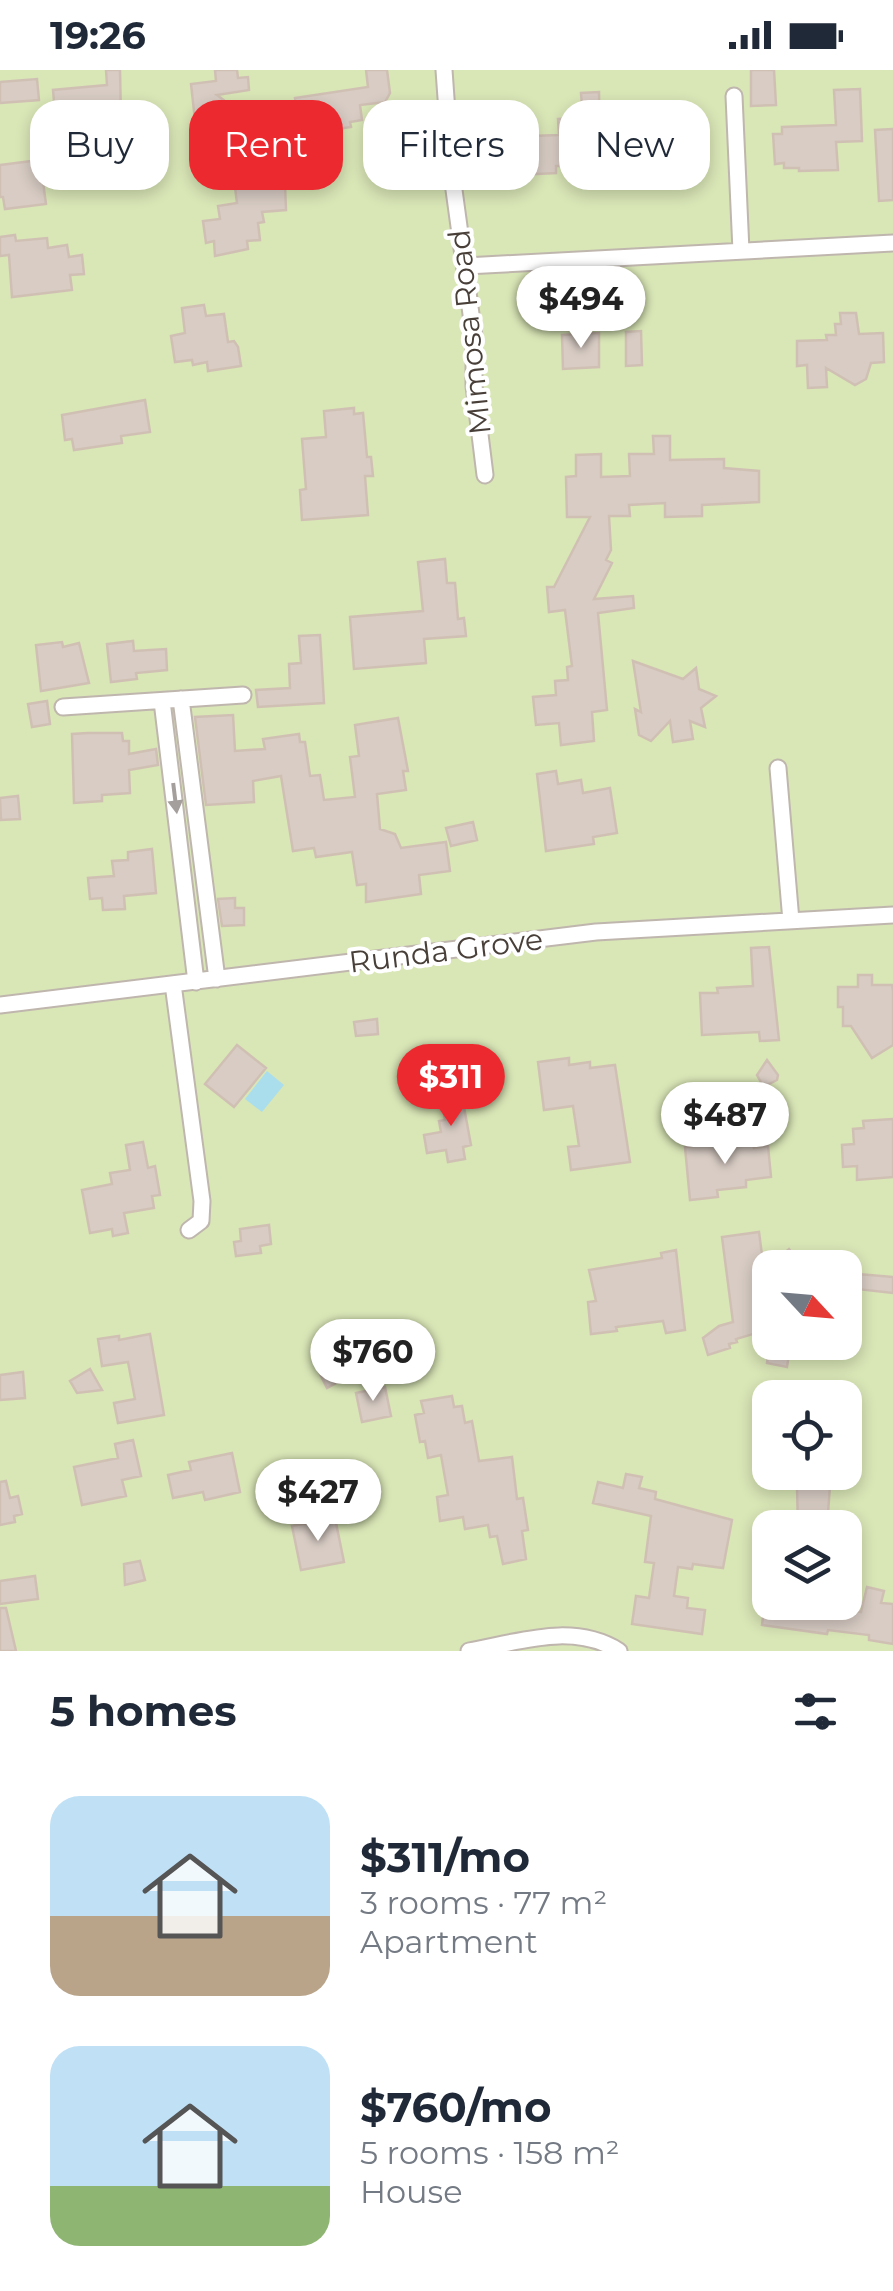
<!DOCTYPE html>
<meta charset="utf-8">
<style>
body{margin:0;font-family:Montserrat,sans-serif;background:#f2f2f3;color:#1f2937;height:100vh;display:flex;flex-direction:column;font-size:38px;white-space:nowrap}
*{box-sizing:border-box;margin:0}
p{font-size:32px;color:#747a83}
.icon{flex:none;width:55px;height:55px;fill:none;stroke:currentColor;stroke-width:2;stroke-linecap:round;stroke-linejoin:round}
.map{position:relative;height:1581px;overflow:hidden}
.side{display:flex;flex-direction:column;background:#fff;flex:1}
.side>*{flex:none}
.top-card{position:absolute;left:30px;top:30px;width:835px;height:90px;display:flex;gap:20px}
.needle{width:65px;rotate:116deg}
.tools{position:absolute;left:752px;top:1180px;display:grid;gap:20px}
.tools a{display:grid;place-items:center;width:110px;height:110px;border-radius:20px;background:#fff;box-shadow:0 5px 15px #0003;font-size:50px}
.price{position:absolute;translate:-50% -85px;padding:0 22px;border-radius:35px;background:#fff;color:#222;font-size:32px;line-height:65px;filter:drop-shadow(0 2px 5px #0008)}
.price::after{content:'';position:absolute;left:50%;top:60px;width:30px;height:22px;margin-left:-15px;background:inherit;clip-path:polygon(0 0,100% 0,50% 100%)}
.price.selected{background:#ed2930;color:#fff}
ul{padding:0;list-style:none}
li{display:flex;align-items:center;gap:30px;height:250px;padding:0 50px}
li span{display:grid;place-items:center;flex:none;width:280px;height:200px;border-radius:30px;color:#555}
li>.icon{margin-inline-start:auto}
span .icon{width:120px;height:120px;fill:#fffc;stroke-width:1}
li b{font-size:42px}
h2{display:flex;justify-content:space-between;align-items:center;height:120px;padding:0 50px;font-size:42px}
.tag{padding:0 35px;border-radius:30px;background:#fff;box-shadow:0 5px 15px #0003;font-size:35px;line-height:90px}
.tag.selected{background:#ed2930;color:#fff}
.status{display:flex;justify-content:space-between;align-items:center;height:70px;padding:0 50px;background:#fff;direction:ltr}
.status svg{height:28px;fill:currentColor}
.map>svg:first-child{display:block}
.green{fill:#d9e6b6;fill-rule:evenodd}
.water{fill:#abdeed}
.building{fill:#d8ccc4;stroke:#d0c0b4;stroke-width:2.5}
.lines{fill:none;stroke-linecap:round;stroke-linejoin:round}
.street-casing{stroke:#bfb6ae;stroke-width:19}
.street{stroke:#fff;stroke-width:15}
.oneway{fill:#a49f9c}
.labels{text-anchor:middle;stroke-width:8;stroke-linejoin:round;paint-order:stroke}
.street-label{font-size:30px;fill:#483f39;stroke:#fff}
</style>
<div class="status"><b>19:26</b><svg viewBox="0 0 49 12"><path d="M0 12V9h3v3zM5 12V6h3v6zM10 12V3h3v9zM15 12V0h3v12zM26 1h20v11H26zM47 4h2v5h-2z"/></svg></div>
<div class="map">
<svg width="893" height="1581" viewBox="0 0 893 1581">
<rect width="100%" height="100%" fill="#f4f0eb"/>
<path class="green" d="M0,0H893V1581H0ZM770,1198H845V1272H770ZM770,1328H845V1402H770ZM770,1458H845V1532H770Z"/>
<path class="water" d="M267,1001L284,1015L262,1042L245,1029Z"/>
<path class="building" d="M106,0H120L121,48L92,51L94,67L84,68V73L65,75L63,55H56L53,20L107,15Z
M215,0H237L238,8L248,7L249,20L217,25L250,50L242,60V72L198,77L191,14L216,11Z
M366,0H387L390,23L385,32L360,35L362,50L350,52L351,57L323,61L321,50L299,54L295,28L368,17Z
M751,0H774L776,35L751,36Z
M37,9L39,30L0,33V12Z
M860,19L862,71L836,72L838,100L799,101V98H784V93L775,94L773,64H782V57L836,55L834,20Z
M599,22L600,83L563,84L564,96H556V103L499,106L498,67L559,65L558,49L583,48L581,23Z
M893,59V130L879,131L875,60Z
M670,63L671,70L685,69L686,101L651,103V108L632,109L630,66Z
M60,84L62,101L42,103L41,86Z
M40,90L46,134L5,139L3,127H0V95Z
M258,106L260,117L285,115L286,140L262,142L264,152L258,153L260,170L247,171L248,179L215,186L214,171L206,173L203,151L220,149L218,136L237,133L234,109Z
M15,165L16,171L47,168L48,178L67,175L69,187L82,185L84,204L70,205L72,220L12,227L9,185L0,186V167Z
M204,235L206,246L224,244L228,272L234,271L238,277L241,296L208,301L207,292L193,295L192,290L175,292L171,266L185,263L182,238Z
M840,243H856L859,264L883,263L884,292L871,293L866,309L855,315L826,298L827,317L808,318L807,295L797,296V271L827,270L826,265H836L835,254H841Z
M641,261L642,295L626,296V262Z
M599,263V297L563,299L562,265Z
M145,330L150,362L121,366L122,373L74,380L72,369L65,370L62,345Z
M354,338V344L363,343L367,387H371L373,406H365L368,445L302,450L300,420L306,419L302,369L326,367L324,341Z
M653,366H670V390L724,389V398L759,401V432L702,435V446L665,447V433L629,435L630,446H609L611,480L606,490L612,493L594,529L633,526L634,538L598,543L607,640L592,642L594,671L561,675L559,653L536,655L533,627L556,625L555,611L568,610L567,597L572,596L565,540L549,542L547,517H554L590,447H567L566,407L576,406V385L601,384V407L630,406L629,384H654Z
M445,489L447,513H455L458,549L464,548L466,566L424,569L426,593L354,599L350,547L423,541L418,492Z
M320,565L324,633L258,637L256,620L290,618L289,594L301,593L299,566Z
M133,571L134,581L166,579L167,600L136,603L137,609L111,612L107,574Z
M62,572L63,577L79,573L89,613L41,621L36,575Z
M633,591L683,609L696,598L699,619L716,626L701,638L705,657L690,651L693,669L673,672L670,651L651,671L639,665L635,639L641,642Z
M47,631L50,654L32,657L28,634Z
M233,645L235,681L265,679L263,669L299,664L300,672H305L310,706L320,705L324,730L355,727L350,687L359,686L355,655L398,648L408,701H403L406,720L377,724L380,759L395,764L401,778L446,772L450,801L419,805L421,824L366,832V814L357,815L352,782L316,787L314,778L293,781L281,706L253,711L254,732L206,735L195,647Z
M88,663H122L123,671H129V684L156,679L158,695L129,700L130,723L102,725V731L74,733L72,664Z
M556,701L558,714L581,710L583,723L610,718L617,763L593,767L594,774L546,781L537,704Z
M18,726L20,749L1,750L0,728Z
M473,752L477,770L451,776L446,758Z
M152,779L156,823L124,826L125,839L103,840L102,828L90,829L88,808L114,806L112,791L128,790V782Z
M235,828V838H244V855L222,856L218,829Z
M769,877L779,970L760,971L759,962L702,965L700,923H718L717,918L753,916L751,878Z
M858,905H872V915H892L893,921V975L872,988L851,956H843V937H838V917H858Z
M377,949L378,964L356,966L354,952Z
M237,975L266,998L234,1037L205,1014Z
M569,988V995L590,992V998L615,995L630,1092L571,1100L568,1077L579,1076L573,1036L544,1040L538,992Z
M767,990L778,1005L777,1010L767,1015L762,1014L757,1005Z
M461,1021L471,1075L463,1077L465,1089L448,1092L446,1080L427,1083L424,1065L441,1062L439,1051L445,1050L441,1024Z
M893,1049V1107L857,1110V1096L843,1097L842,1075L854,1074L853,1059L864,1058L863,1051Z
M753,1069L754,1078L768,1076L771,1107L746,1110V1117L717,1120L718,1127L690,1130L685,1077Z
M143,1072L148,1098L155,1096L160,1125L152,1126L154,1138L124,1143L128,1163L113,1166L112,1159L90,1163L82,1120L112,1114L110,1103L130,1100L126,1075Z
M269,1155L271,1174L260,1176L261,1183L236,1186L234,1172L241,1171L240,1159Z
M759,1162L764,1200L789,1179L803,1198H770V1259L736,1269L737,1272L729,1274L730,1278L708,1285L703,1268L719,1256L733,1252L722,1167Z
M676,1180L685,1260L666,1263L663,1251L616,1257L617,1261L591,1264L588,1232L596,1231L589,1200L662,1188L661,1183Z
M858,1204L893,1207V1223L857,1219Z
M150,1264L164,1345L118,1353L114,1333L135,1329L128,1292L102,1296L98,1269L119,1266V1270Z
M770,1275L790,1278L787,1297L767,1293Z
M342,1292L349,1306L327,1318L320,1304Z
M90,1299L102,1320L77,1323L70,1311Z
M23,1302L25,1328L0,1330V1305Z
M385,1317L391,1346L362,1352L356,1323Z
M452,1326L454,1337L462,1336L465,1353L472,1351L479,1391L512,1387L517,1429L523,1428L528,1460L522,1461L526,1489L503,1494L497,1466L490,1467L488,1455L465,1459L463,1447L440,1451L437,1427L448,1425L441,1385L428,1388L425,1371L420,1372L415,1345L424,1343L421,1331Z
M133,1370L141,1406L122,1410L126,1426L82,1435L74,1397L118,1388L115,1374Z
M232,1383L240,1422L205,1430L203,1422L173,1428L168,1405L191,1400L189,1392Z
M626,1404L642,1407L639,1418L656,1422L655,1429L732,1450L723,1498L693,1494L692,1499L678,1497L674,1526L688,1528L687,1538L705,1540L702,1564L632,1554L636,1526L649,1528L654,1493L645,1492L651,1446L593,1433L598,1412L623,1418Z
M6,1411L10,1428L18,1426L22,1444L14,1446L15,1452L0,1455V1412Z
M830,1415L827,1458H798L797,1417Z
M335,1448L344,1492L301,1500L292,1456Z
M140,1491L145,1510L125,1515L124,1494Z
M35,1506L38,1529L0,1534V1511Z
M867,1517L884,1521L881,1533L893,1534V1574L869,1570V1565L828,1560L827,1564L762,1555L765,1532H831V1538L861,1542Z
M0,1538H6L16,1581H0Z"/>
<g class="lines">
<g class="street-casing">
<path id="street" d="M444,0L451,98L474,266V316L485,405
M734,26L741,181
M466,196L893,173
M181,629L217,909
M162,631L196,912
M63,637L243,625
M778,698L791,851
M173,914L202,1131L201,1151L189,1160
M0,935L596,862L893,845
M469,1581C519,1572 573,1552 619,1581"/>
</g>
<use href="#street" class="street"/>
</g>
<defs><path id="oneway-solid" d="M-6-.8H1V-3.2L6.5 0L1 3.2V.8H-6Z" transform="scale(2.5)"/></defs>
<use class="oneway" href="#oneway-solid" transform="translate(175 728) rotate(83)"/>
<g class="labels">
<g class="street-label">
<text transform="translate(470 262) rotate(-96)" y="10">Mimosa Road</text>
<text transform="translate(446 881) rotate(-7)" y="10">Runda Grove</text>
</g>
</g>
</svg>
<div class="tools">
<a><svg class="needle" viewBox="-14 -14 28 28"><path d="M0-13l5 13h-10z" fill="#e53935"/><path d="M0 13l5-13h-10z" fill="#747a83"/></svg></a>
<a><svg class="icon" aria-label="locate" viewBox="0 0 24 24"><circle cx="12" cy="12" r="6"/><path d="M12 2v4M12 18v4M2 12h4M18 12h4"/></svg></a>
<a><svg class="icon" aria-label="layers" viewBox="0 0 24 24"><path d="M12 4l9 5-9 5-9-5zM3 14l9 5 9-5"/></svg></a>
</div>
<b class="price" style="left:581px;top:281px">$494</b>
<b class="price selected" style="left:451px;top:1059px">$311</b>
<b class="price" style="left:725px;top:1097px">$487</b>
<b class="price" style="left:373px;top:1334px">$760</b>
<b class="price" style="left:318px;top:1474px">$427</b>
<div class="top-card">
<a class="tag">Buy</a>
<a class="tag selected">Rent</a>
<a class="tag">Filters</a>
<a class="tag">New</a>
</div>
</div>
<section class="side">
<h2>5 homes<svg class="icon" aria-label="filters" viewBox="0 0 24 24"><path d="M4 7h16M4 17h16"/><circle cx="9" cy="7" r="2"/><circle cx="15" cy="17" r="2"/></svg></h2>
<ul>
<li><span style="background:linear-gradient(#bfe0f5 60%,#b9a48a 0)"><svg class="icon" aria-label="home" viewBox="0 0 24 24"><path d="M3 11l9-7 9 7M6 9v11h12V9"/></svg></span><div><b>$311/mo</b><p>3 rooms · 77 m²</p><p>Apartment</p></div></li>
<li><span style="background:linear-gradient(#bfe0f5 70%,#8fb573 0)"><svg class="icon" aria-label="home" viewBox="0 0 24 24"><path d="M3 11l9-7 9 7M6 9v11h12V9"/></svg></span><div><b>$760/mo</b><p>5 rooms · 158 m²</p><p>House</p></div></li>
</ul>
</section>
